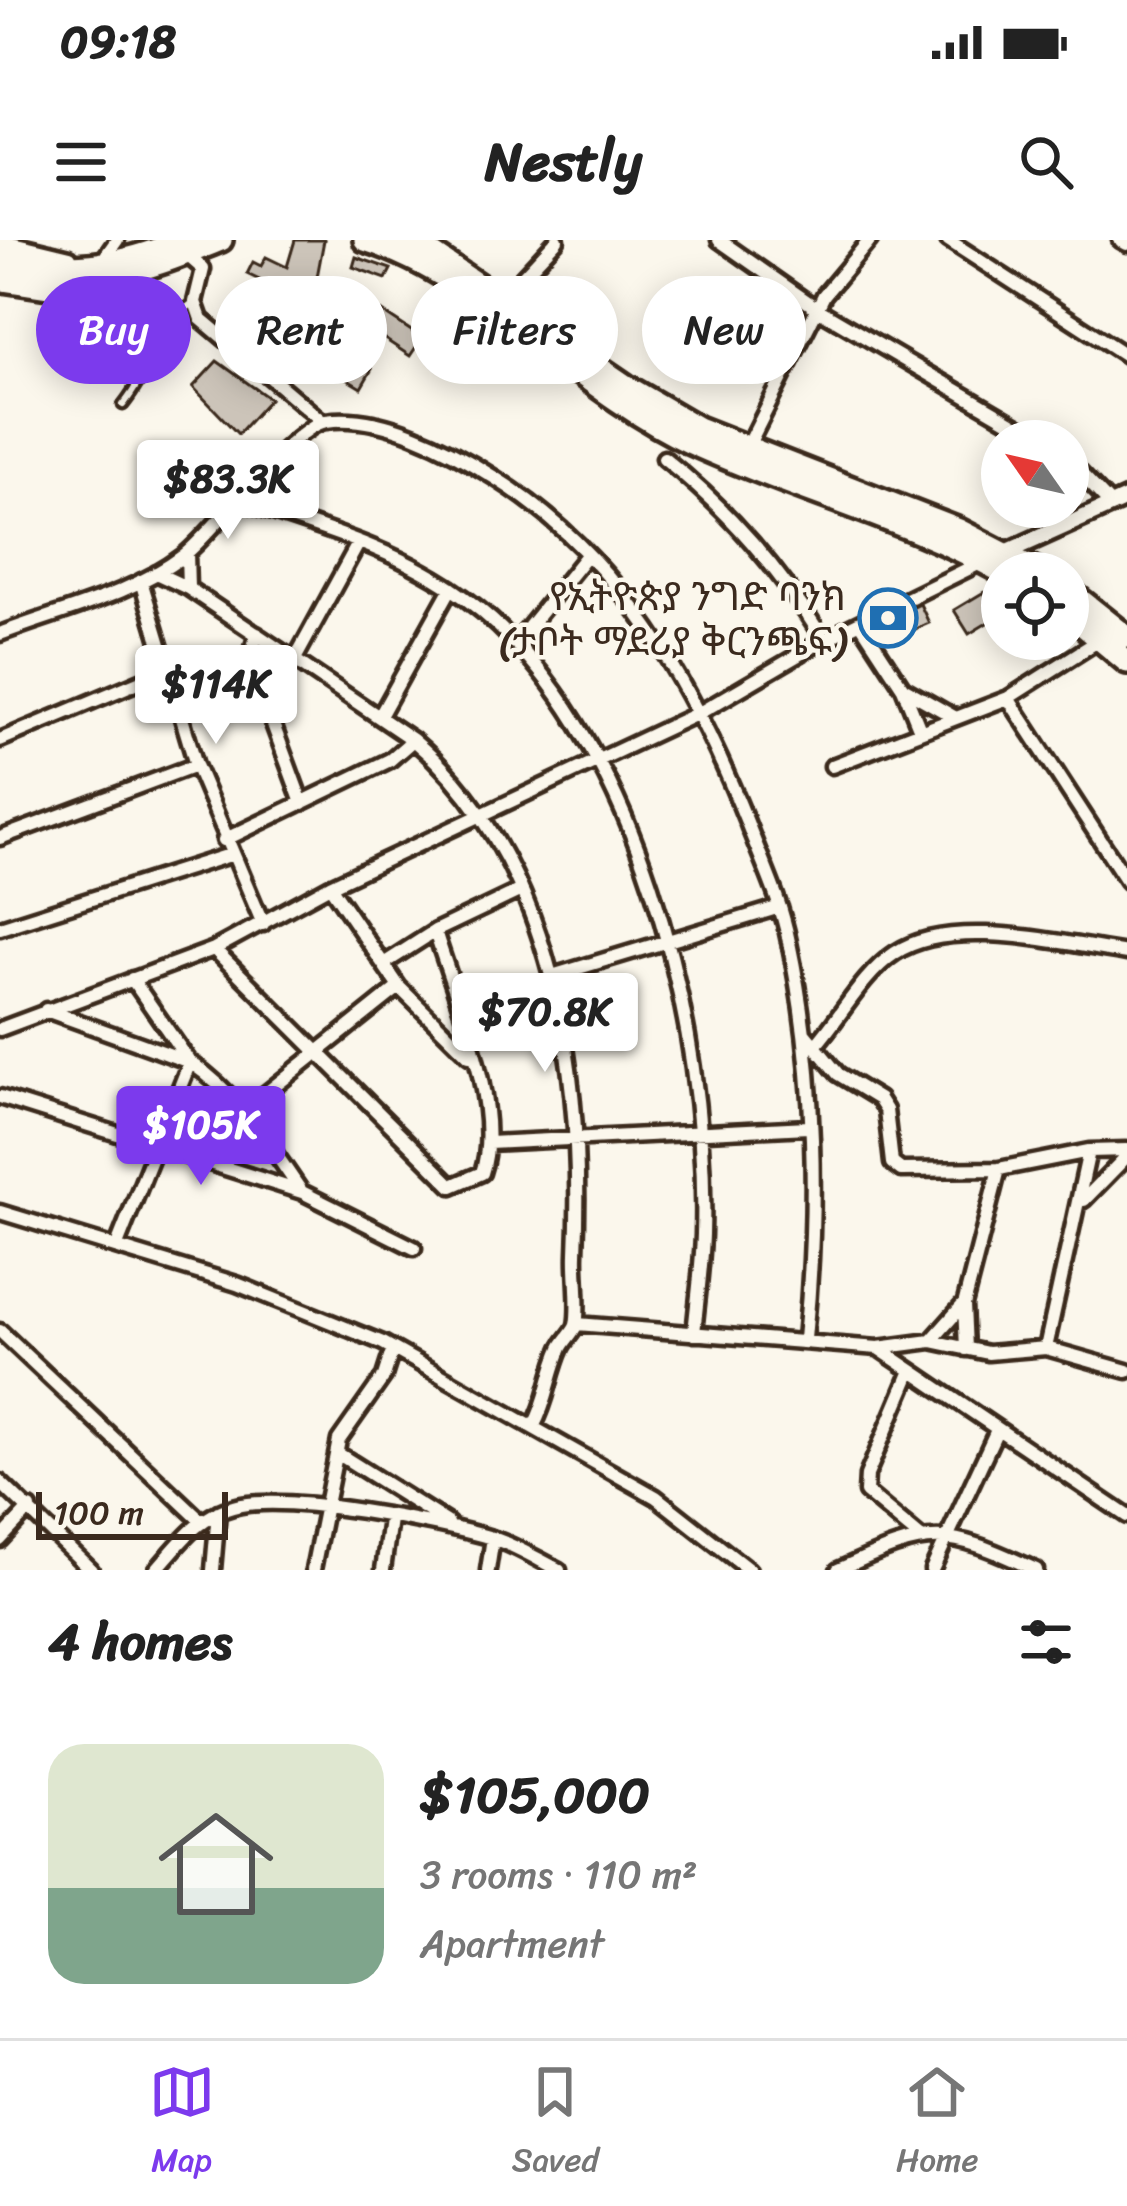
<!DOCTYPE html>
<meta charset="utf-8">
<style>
body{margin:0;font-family:Sriracha,"Noto Sans Ethiopic",sans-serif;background:#f2f2f2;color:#222;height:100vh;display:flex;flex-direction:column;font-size:45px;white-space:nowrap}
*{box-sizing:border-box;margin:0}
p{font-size:39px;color:#767676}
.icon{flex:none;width:66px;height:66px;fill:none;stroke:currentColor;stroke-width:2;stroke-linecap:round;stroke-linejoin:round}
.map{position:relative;height:1330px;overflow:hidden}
.panel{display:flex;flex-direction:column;background:#fff;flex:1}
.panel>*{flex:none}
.top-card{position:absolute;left:36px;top:36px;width:1056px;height:108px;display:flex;gap:24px}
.needle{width:78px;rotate:304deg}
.tools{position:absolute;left:981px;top:180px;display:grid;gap:24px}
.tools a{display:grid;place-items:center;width:108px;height:108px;border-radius:50%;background:#fff;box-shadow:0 6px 30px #0003;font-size:60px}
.scale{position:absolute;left:36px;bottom:30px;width:192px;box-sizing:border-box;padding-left:12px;border:6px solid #3b2a1e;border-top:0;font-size:33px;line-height:42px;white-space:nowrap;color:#3b2a1e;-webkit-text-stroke:9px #fbf7ec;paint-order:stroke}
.price{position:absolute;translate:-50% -102px;padding:0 27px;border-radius:12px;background:#fff;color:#222;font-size:39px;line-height:78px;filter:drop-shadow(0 3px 6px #0008)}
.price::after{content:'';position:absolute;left:50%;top:72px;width:36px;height:27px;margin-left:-18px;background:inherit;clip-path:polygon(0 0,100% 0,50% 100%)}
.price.current{background:#7c3aed;color:#fff}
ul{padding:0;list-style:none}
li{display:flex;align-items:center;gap:36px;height:300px;padding:0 48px}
li span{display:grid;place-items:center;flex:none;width:336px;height:240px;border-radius:36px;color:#555}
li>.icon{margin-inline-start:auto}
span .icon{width:144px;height:144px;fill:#fffc;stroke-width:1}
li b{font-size:51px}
h2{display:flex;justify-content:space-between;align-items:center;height:144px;padding:0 48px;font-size:51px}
.pill{padding:0 42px;border-radius:54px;background:#fff;box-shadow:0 6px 30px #0003;font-size:42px;line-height:108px}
.pill.current{background:#7c3aed;color:#fff}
.status{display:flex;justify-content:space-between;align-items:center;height:84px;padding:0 60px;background:#fff;direction:ltr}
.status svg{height:33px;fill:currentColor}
header{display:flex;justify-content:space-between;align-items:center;height:156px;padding:0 48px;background:#fff;font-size:54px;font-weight:700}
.menu{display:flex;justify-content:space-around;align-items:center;height:168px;border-top:3px solid #e0e0e0;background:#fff;font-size:33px;color:#767676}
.menu a{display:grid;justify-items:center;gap:6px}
.menu .current{color:#7c3aed}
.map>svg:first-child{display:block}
.building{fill:#ccc4b9;stroke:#3b2a1e;stroke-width:3}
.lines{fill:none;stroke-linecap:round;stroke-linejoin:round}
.service-casing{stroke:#3b2a1e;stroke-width:15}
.minor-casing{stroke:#3b2a1e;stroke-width:21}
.tertiary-casing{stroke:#3b2a1e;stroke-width:24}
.primary-casing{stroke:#3b2a1e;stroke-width:30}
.service{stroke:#fbf7ec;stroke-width:6}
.minor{stroke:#fbf7ec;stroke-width:12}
.tertiary{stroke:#fbf7ec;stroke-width:15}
.primary{stroke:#fbf7ec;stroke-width:21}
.labels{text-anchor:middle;stroke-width:9;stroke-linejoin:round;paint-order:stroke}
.poi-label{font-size:39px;fill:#3b2a1e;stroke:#fbf7ec;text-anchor:end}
</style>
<div class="status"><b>09:18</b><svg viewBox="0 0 49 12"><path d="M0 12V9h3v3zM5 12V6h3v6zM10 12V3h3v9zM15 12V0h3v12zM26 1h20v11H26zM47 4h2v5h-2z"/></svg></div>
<header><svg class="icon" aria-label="menu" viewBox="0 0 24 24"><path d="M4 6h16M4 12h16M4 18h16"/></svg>Nestly<svg class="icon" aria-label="search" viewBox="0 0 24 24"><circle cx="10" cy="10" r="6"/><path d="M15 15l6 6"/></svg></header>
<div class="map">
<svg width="1127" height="1330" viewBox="0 0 1127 1330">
<rect width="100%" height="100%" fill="#fbf7ec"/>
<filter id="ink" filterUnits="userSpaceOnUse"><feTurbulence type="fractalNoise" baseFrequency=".00833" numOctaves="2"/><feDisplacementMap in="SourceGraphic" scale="24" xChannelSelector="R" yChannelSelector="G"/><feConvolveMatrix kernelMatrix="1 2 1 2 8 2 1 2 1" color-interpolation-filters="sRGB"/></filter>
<g filter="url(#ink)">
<path class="building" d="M295,0H324L317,37L295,77L304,82L294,99L285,94L290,86L273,76L262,95L227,76L240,53L271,70L282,51L247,34L253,22L261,26L266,17L287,27Z
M356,17L391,29L386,39L353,27Z
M360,57L422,98L410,116L374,92L357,120L372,129L361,148L318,122Z
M217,121L270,159L238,194L193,147Z
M984,352L993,367L1002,362V374L969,394L954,370Z
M920,364L929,383L895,398L888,380Z"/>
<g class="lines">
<g class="service-casing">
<path id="service" d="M123,165C151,131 158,88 194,62"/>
</g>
<g class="minor-casing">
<path id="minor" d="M0,0L70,17
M719,0L819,70L1043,201
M948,0L1127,116
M1120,0L1127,4
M187,15L203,29L195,62L201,79L322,181
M100,24L117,0
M0,44L52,52L68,44
M502,59L557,0
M748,206L824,55L870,0
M664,218C730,271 779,329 824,400
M1068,220L1112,266
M240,261C317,287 399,309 465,358C638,486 709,789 703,994C702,1027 697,1061 694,1094
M187,313L188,348
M156,333L188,348L413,500C556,621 584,837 576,1014C575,1035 580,1067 576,1085C574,1092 564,1101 561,1108C549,1134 548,1160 534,1185
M141,341L196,525L263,684
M860,382L903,448L920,490
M0,394C59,371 132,355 183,316C217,290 291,187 326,181C381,173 450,209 495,238C622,317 693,447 747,582C762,622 781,660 789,702C816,829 818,970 805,1099
M257,394L249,419L302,563
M516,403L587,315
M295,419L359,302
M903,448L954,477
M1008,458L1127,641
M380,476L451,348
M0,500L167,430
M832,526L1008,458L1101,399
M0,598L196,525
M224,600L390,520L413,500
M330,646L399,747L469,816
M0,688L230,615
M214,709L452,946L482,933C504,868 455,757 435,691
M385,723L435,691L519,651
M552,736L780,667
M132,739L189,821
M46,770L190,822C239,855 268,903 301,951
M0,789L214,709L330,646L701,472L824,400L982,322
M804,793L838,834L879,859L886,870L892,923L901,930L999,929L1089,911L1127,910
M815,806C840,778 863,734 895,713C951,675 1064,704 1127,713
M0,857L302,952L414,1008
M245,870L399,747
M489,903L808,887
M1084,960L1127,916
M0,972L237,1044L383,1103L656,1257L749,1330
M117,1005L190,822
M577,1084L878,1108L931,1101L988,1113L1046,1108L1127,1131
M0,1091L200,1280
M931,1101L963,1065
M878,1108L1127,1276
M1046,1108L1089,911
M966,1109L964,1065L999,929
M910,1133L867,1235L866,1252L921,1298
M337,1213L448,1283
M0,1242L91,1330
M0,1300L30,1268
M156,1330C179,1304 198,1276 233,1267C283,1252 438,1282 492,1298C515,1305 537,1319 559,1330
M213,1330L218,1272
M313,1330L339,1200L384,1136L392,1111
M383,1330L390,1279
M488,1330L493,1298
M838,1330C931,1287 944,1287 1036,1330
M932,1330L997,1190"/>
</g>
<g class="tertiary-casing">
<path id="tertiary" d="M998,316L1127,258"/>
</g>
<g class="primary-casing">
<path id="primary" d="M365,0C483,37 577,150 691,203C793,250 905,278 1004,333
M412,0L626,146L698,188L959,290L1042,333
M0,15C64,35 121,26 182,0
M0,29C88,54 139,32 221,0
M1068,350L1127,397
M1068,373L1127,422"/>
</g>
<use href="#service" class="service"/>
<use href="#minor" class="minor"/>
<use href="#tertiary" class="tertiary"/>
<use href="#primary" class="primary"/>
</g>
</g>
<defs>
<g id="bank-ring" transform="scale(3)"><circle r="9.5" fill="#fbf7ec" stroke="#1f6fb2" stroke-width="1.5"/><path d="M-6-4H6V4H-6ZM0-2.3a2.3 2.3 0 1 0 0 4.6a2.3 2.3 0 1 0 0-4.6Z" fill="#1f6fb2"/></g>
</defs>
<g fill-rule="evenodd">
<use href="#bank-ring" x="888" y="378"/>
</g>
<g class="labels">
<g class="poi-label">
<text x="846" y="370">የኢትዮጵያ ንግድ ባንክ<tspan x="846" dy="45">(ታቦት ማደሪያ ቅርንጫፍ)</tspan></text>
</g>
</g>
</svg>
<div class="tools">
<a><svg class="needle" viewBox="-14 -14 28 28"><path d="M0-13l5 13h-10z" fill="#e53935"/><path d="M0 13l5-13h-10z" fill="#767676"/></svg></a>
<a><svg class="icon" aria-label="locate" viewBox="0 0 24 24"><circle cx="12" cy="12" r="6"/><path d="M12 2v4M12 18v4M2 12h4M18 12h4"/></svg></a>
</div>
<div class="scale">100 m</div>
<b class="price" style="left:228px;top:302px">$83.3K</b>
<b class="price" style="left:216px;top:507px">$114K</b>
<b class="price" style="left:545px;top:835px">$70.8K</b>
<b class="price current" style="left:201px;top:948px">$105K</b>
<div class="top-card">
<a class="pill current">Buy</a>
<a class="pill">Rent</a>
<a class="pill">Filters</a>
<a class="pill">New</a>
</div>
</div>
<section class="panel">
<h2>4 homes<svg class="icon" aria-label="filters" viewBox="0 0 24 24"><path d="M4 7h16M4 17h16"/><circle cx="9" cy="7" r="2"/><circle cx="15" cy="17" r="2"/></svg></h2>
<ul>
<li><span style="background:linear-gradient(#dfe7d0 60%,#7fa58c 0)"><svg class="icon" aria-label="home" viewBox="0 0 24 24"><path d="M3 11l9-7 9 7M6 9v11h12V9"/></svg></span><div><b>$105,000</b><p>3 rooms · 110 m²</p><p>Apartment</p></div></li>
</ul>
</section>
<nav class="menu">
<a class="current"><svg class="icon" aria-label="map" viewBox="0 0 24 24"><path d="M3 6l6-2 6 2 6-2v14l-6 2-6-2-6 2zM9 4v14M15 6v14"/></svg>Map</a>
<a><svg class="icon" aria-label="saved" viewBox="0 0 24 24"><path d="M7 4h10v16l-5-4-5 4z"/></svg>Saved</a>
<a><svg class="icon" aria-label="home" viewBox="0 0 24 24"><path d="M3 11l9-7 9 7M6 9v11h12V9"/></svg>Home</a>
</nav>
